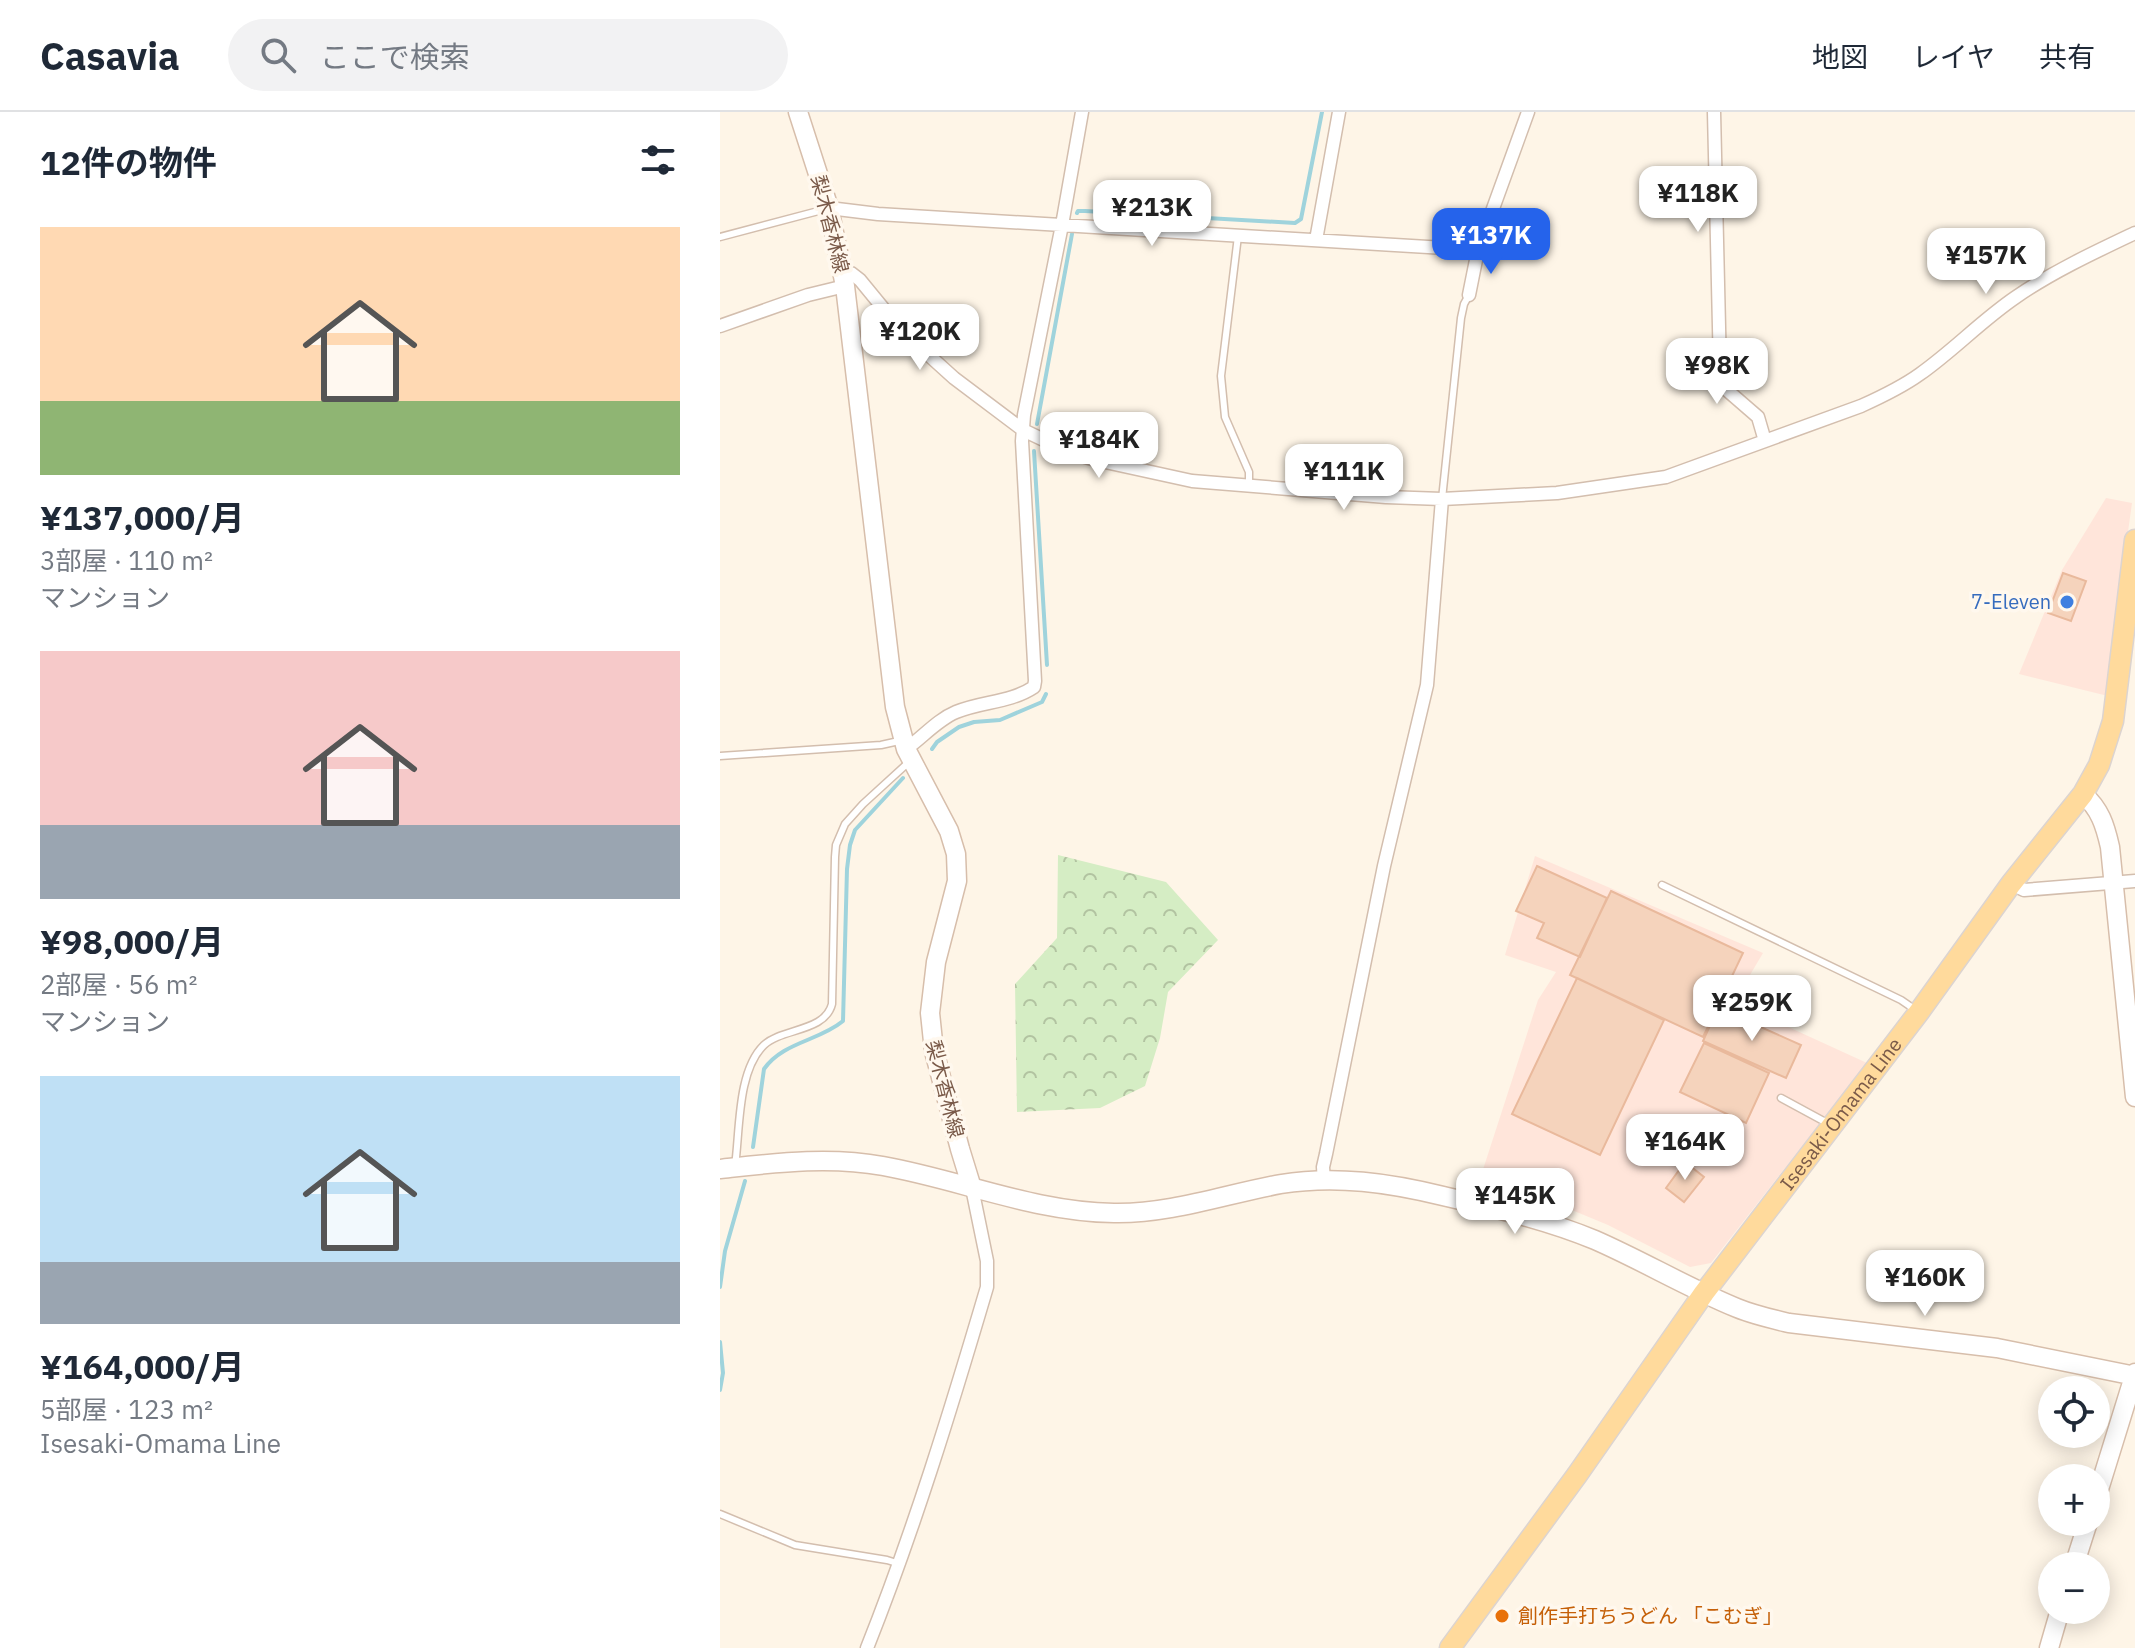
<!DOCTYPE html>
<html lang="ja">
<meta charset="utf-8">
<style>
body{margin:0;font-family:"IBM Plex Sans","Noto Sans JP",sans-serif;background:#f2f2f3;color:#1f2937;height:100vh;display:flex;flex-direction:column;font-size:30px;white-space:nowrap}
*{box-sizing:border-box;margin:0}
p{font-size:26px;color:#747a83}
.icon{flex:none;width:44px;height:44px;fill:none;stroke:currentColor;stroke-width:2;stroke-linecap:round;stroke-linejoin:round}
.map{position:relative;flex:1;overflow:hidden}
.panel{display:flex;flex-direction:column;background:#fff;width:720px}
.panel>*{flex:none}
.buttons{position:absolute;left:1318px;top:1264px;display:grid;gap:16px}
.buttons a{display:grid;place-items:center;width:72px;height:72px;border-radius:50%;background:#fff;box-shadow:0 4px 20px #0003;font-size:40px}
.price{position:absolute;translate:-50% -68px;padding:0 18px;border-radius:16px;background:#fff;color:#222;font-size:26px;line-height:52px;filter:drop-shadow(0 2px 4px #0008)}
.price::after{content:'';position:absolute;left:50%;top:48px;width:24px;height:18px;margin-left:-12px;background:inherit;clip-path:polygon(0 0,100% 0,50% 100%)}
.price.current{background:#2563eb;color:#fff}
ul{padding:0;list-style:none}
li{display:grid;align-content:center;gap:16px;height:424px;padding:0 40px}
li span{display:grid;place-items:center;height:248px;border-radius:0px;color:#555}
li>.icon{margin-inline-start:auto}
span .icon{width:144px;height:144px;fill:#fffc;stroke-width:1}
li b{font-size:34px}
h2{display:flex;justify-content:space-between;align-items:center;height:96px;padding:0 40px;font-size:34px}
header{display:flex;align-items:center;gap:48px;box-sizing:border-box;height:112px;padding:0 40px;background:#fff;border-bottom:2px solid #e0e1e3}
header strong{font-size:38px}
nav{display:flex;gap:44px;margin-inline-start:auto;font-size:28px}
.search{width:560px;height:72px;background:#f2f2f3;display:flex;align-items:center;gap:20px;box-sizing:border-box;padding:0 28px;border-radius:44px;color:#747a83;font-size:30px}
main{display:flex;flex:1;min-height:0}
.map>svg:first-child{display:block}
.commercial{fill:#ffe5da}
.forest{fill:url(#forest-crowns)}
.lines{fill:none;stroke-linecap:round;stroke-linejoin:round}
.stream{stroke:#9fd3dc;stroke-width:4}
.building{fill:#f5d3bc;stroke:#e9b99c;stroke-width:2}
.service-casing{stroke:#d3beae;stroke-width:9}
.minor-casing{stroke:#d3beae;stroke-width:15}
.secondary-casing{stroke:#d7beab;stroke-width:21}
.primary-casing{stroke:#dcd4d0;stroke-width:23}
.service{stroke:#fff;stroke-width:6}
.minor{stroke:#fff;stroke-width:12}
.secondary{stroke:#fff;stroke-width:18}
.primary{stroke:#ffda9c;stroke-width:20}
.shop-dot{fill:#3f7fe0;stroke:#fff8ee;stroke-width:3}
.food-dot{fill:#e8710a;stroke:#fff8ee;stroke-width:3}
.labels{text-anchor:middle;stroke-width:7;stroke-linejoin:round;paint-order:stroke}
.street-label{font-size:20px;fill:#7a5a49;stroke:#fff8ee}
.shop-label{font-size:20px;fill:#366cbe;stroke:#fff8ee;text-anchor:end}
.food-label{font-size:20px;fill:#c56008;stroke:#fff8ee;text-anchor:start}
</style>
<header>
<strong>Casavia</strong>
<div class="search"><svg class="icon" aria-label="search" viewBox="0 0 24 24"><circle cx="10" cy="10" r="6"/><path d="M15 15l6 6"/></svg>ここで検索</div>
<nav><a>地図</a><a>レイヤ</a><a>共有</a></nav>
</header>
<main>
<section class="panel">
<h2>12件の物件<svg class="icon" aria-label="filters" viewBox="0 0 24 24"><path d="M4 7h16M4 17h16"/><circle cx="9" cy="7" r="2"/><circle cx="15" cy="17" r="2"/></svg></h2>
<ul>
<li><span style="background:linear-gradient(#ffd9b3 70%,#8fb573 0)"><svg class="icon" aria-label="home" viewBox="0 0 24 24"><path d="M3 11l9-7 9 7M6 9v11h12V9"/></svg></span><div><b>¥137,000/月</b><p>3部屋 · 110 m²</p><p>マンション</p></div></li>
<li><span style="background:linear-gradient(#f6c9c9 70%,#9aa5b1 0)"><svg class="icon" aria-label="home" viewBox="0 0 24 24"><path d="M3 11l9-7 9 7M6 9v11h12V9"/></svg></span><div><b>¥98,000/月</b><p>2部屋 · 56 m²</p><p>マンション</p></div></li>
<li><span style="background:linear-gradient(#bfe0f5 75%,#9aa5b1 0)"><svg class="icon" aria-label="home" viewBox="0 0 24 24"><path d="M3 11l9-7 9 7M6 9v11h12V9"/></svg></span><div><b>¥164,000/月</b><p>5部屋 · 123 m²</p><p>Isesaki-Omama Line</p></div></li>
</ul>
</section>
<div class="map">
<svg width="1415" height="1536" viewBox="0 0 1415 1536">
<defs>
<pattern id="forest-crowns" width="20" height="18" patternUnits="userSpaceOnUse" patternTransform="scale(2)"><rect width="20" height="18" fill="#d5edc4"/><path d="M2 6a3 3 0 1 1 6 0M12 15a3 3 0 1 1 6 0" fill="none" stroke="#b2c3a1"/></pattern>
</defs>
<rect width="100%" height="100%" fill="#fef5e7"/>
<path class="commercial" d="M1386,386L1412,391L1401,470L1388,584L1299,562L1342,458Z
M815,744L1043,841L1014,890L1147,951L991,1151L970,1155L888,1113L847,1096L757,1076L818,888L836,860L785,843Z"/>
<path class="forest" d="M338,743L446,770L498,828L448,880L440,926L425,974L380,996L297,1000L295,872L337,826Z"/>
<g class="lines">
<path class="stream" d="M357,101L358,99H365L575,111L581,107L602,0
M317,312L352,122
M314,339L327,553
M212,637L217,630L239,615L254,610L280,608L322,590L326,582
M33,1035L44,957C63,930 99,929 123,909L127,757L130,733L135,718L183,666
M0,1175L5,1139L25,1069
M0,1230L3,1261L0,1278"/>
</g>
<path class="building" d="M1343,461L1366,469L1351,509L1328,501Z
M817,754L887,786L860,845L817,826L824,811L796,799Z
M891,779L1023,841L983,925L850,863Z
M857,866L944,908L880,1043L792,1002Z
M998,896L1081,933L1066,966L983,929Z
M984,931L1049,961L1026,1011L960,980Z
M965,1050L984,1065L964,1090L946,1076Z"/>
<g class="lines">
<g class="service-casing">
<path id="service" d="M518,124L501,264L505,305L529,360V374
M0,125L106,97
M722,387L741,206L744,192L749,183
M0,644L161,633L179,629
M942,773L1181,888L1197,899
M1061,986L1109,1012
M15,1054C20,1019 17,959 44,933C62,916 105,920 112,892L115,745L116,733L125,712L143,692L189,650
M0,1402L75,1433L167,1448L180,1452"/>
</g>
<g class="minor-casing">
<path id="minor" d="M994,0L1000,258L1008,279L1038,305L1045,329
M109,96L158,102L758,138
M596,128L619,0
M122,159L131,161L140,168L181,218L234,266L303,318L351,341L376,348L472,369L666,385L722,387L837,381L946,365L1141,294C1161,285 1182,275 1200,262C1234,238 1262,208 1296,185C1332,160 1375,140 1415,121
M749,183L758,138L808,0
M0,214L88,183L125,174
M186,637C203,625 217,608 236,600C262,589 290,591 314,575L315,569L302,329L304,303L342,113L362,0
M1291,772L1304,778L1415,769
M604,1069L603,1055L606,1042L664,754L707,573L722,387
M147,1536C194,1418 231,1297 267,1175V1149L252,1076"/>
</g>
<g class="secondary-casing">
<path id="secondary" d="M78,0L109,96L125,174L175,595L186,637L229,719L236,742L237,769L216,850L210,901L214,939L240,1037L252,1076
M1363,682C1380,697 1385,713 1390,735L1415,985
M0,1057C55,1051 108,1044 163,1054C241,1068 314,1100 394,1101C451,1102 506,1082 561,1072C616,1063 670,1071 723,1084C774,1096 827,1108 875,1128C923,1149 968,1176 1017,1196C1034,1203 1052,1207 1069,1211L1277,1236L1415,1264
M1376,1387L1415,1261
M1354,1454L1368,1410
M1329,1536L1340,1498"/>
</g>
<g class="primary-casing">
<g id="primary">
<path id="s1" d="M730,1536L857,1363L984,1181L1199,900L1291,772L1363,682L1379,653L1393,609L1415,428"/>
</g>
</g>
<use href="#service" class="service"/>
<use href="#minor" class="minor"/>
<use href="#secondary" class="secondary"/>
<use href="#primary" class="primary"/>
</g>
<circle class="shop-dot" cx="1347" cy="490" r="8"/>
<circle class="food-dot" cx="782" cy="1504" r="8"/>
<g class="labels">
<g class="street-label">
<text transform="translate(110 112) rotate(76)" y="7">梨木香林線</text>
<text transform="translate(225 977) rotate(76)" y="7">梨木香林線</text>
<text dy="7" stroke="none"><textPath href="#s1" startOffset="662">Isesaki-Omama Line</textPath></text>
</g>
<g class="shop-label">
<text x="1331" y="497">7-Eleven</text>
</g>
<g class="food-label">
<text x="798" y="1511">創作手打ちうどん 「こむぎ」</text>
</g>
</g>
</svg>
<div class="buttons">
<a><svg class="icon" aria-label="locate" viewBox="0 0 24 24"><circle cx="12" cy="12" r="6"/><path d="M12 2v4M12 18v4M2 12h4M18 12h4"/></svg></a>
<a>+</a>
<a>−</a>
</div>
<b class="price" style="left:978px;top:122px">¥118K</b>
<b class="price" style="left:432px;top:136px">¥213K</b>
<b class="price current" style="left:771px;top:164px">¥137K</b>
<b class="price" style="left:1266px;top:184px">¥157K</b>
<b class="price" style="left:200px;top:260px">¥120K</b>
<b class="price" style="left:997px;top:294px">¥98K</b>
<b class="price" style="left:379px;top:368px">¥184K</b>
<b class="price" style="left:624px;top:400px">¥111K</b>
<b class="price" style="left:1032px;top:931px">¥259K</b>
<b class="price" style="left:965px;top:1070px">¥164K</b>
<b class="price" style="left:795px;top:1124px">¥145K</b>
<b class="price" style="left:1205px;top:1206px">¥160K</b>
</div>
</main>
